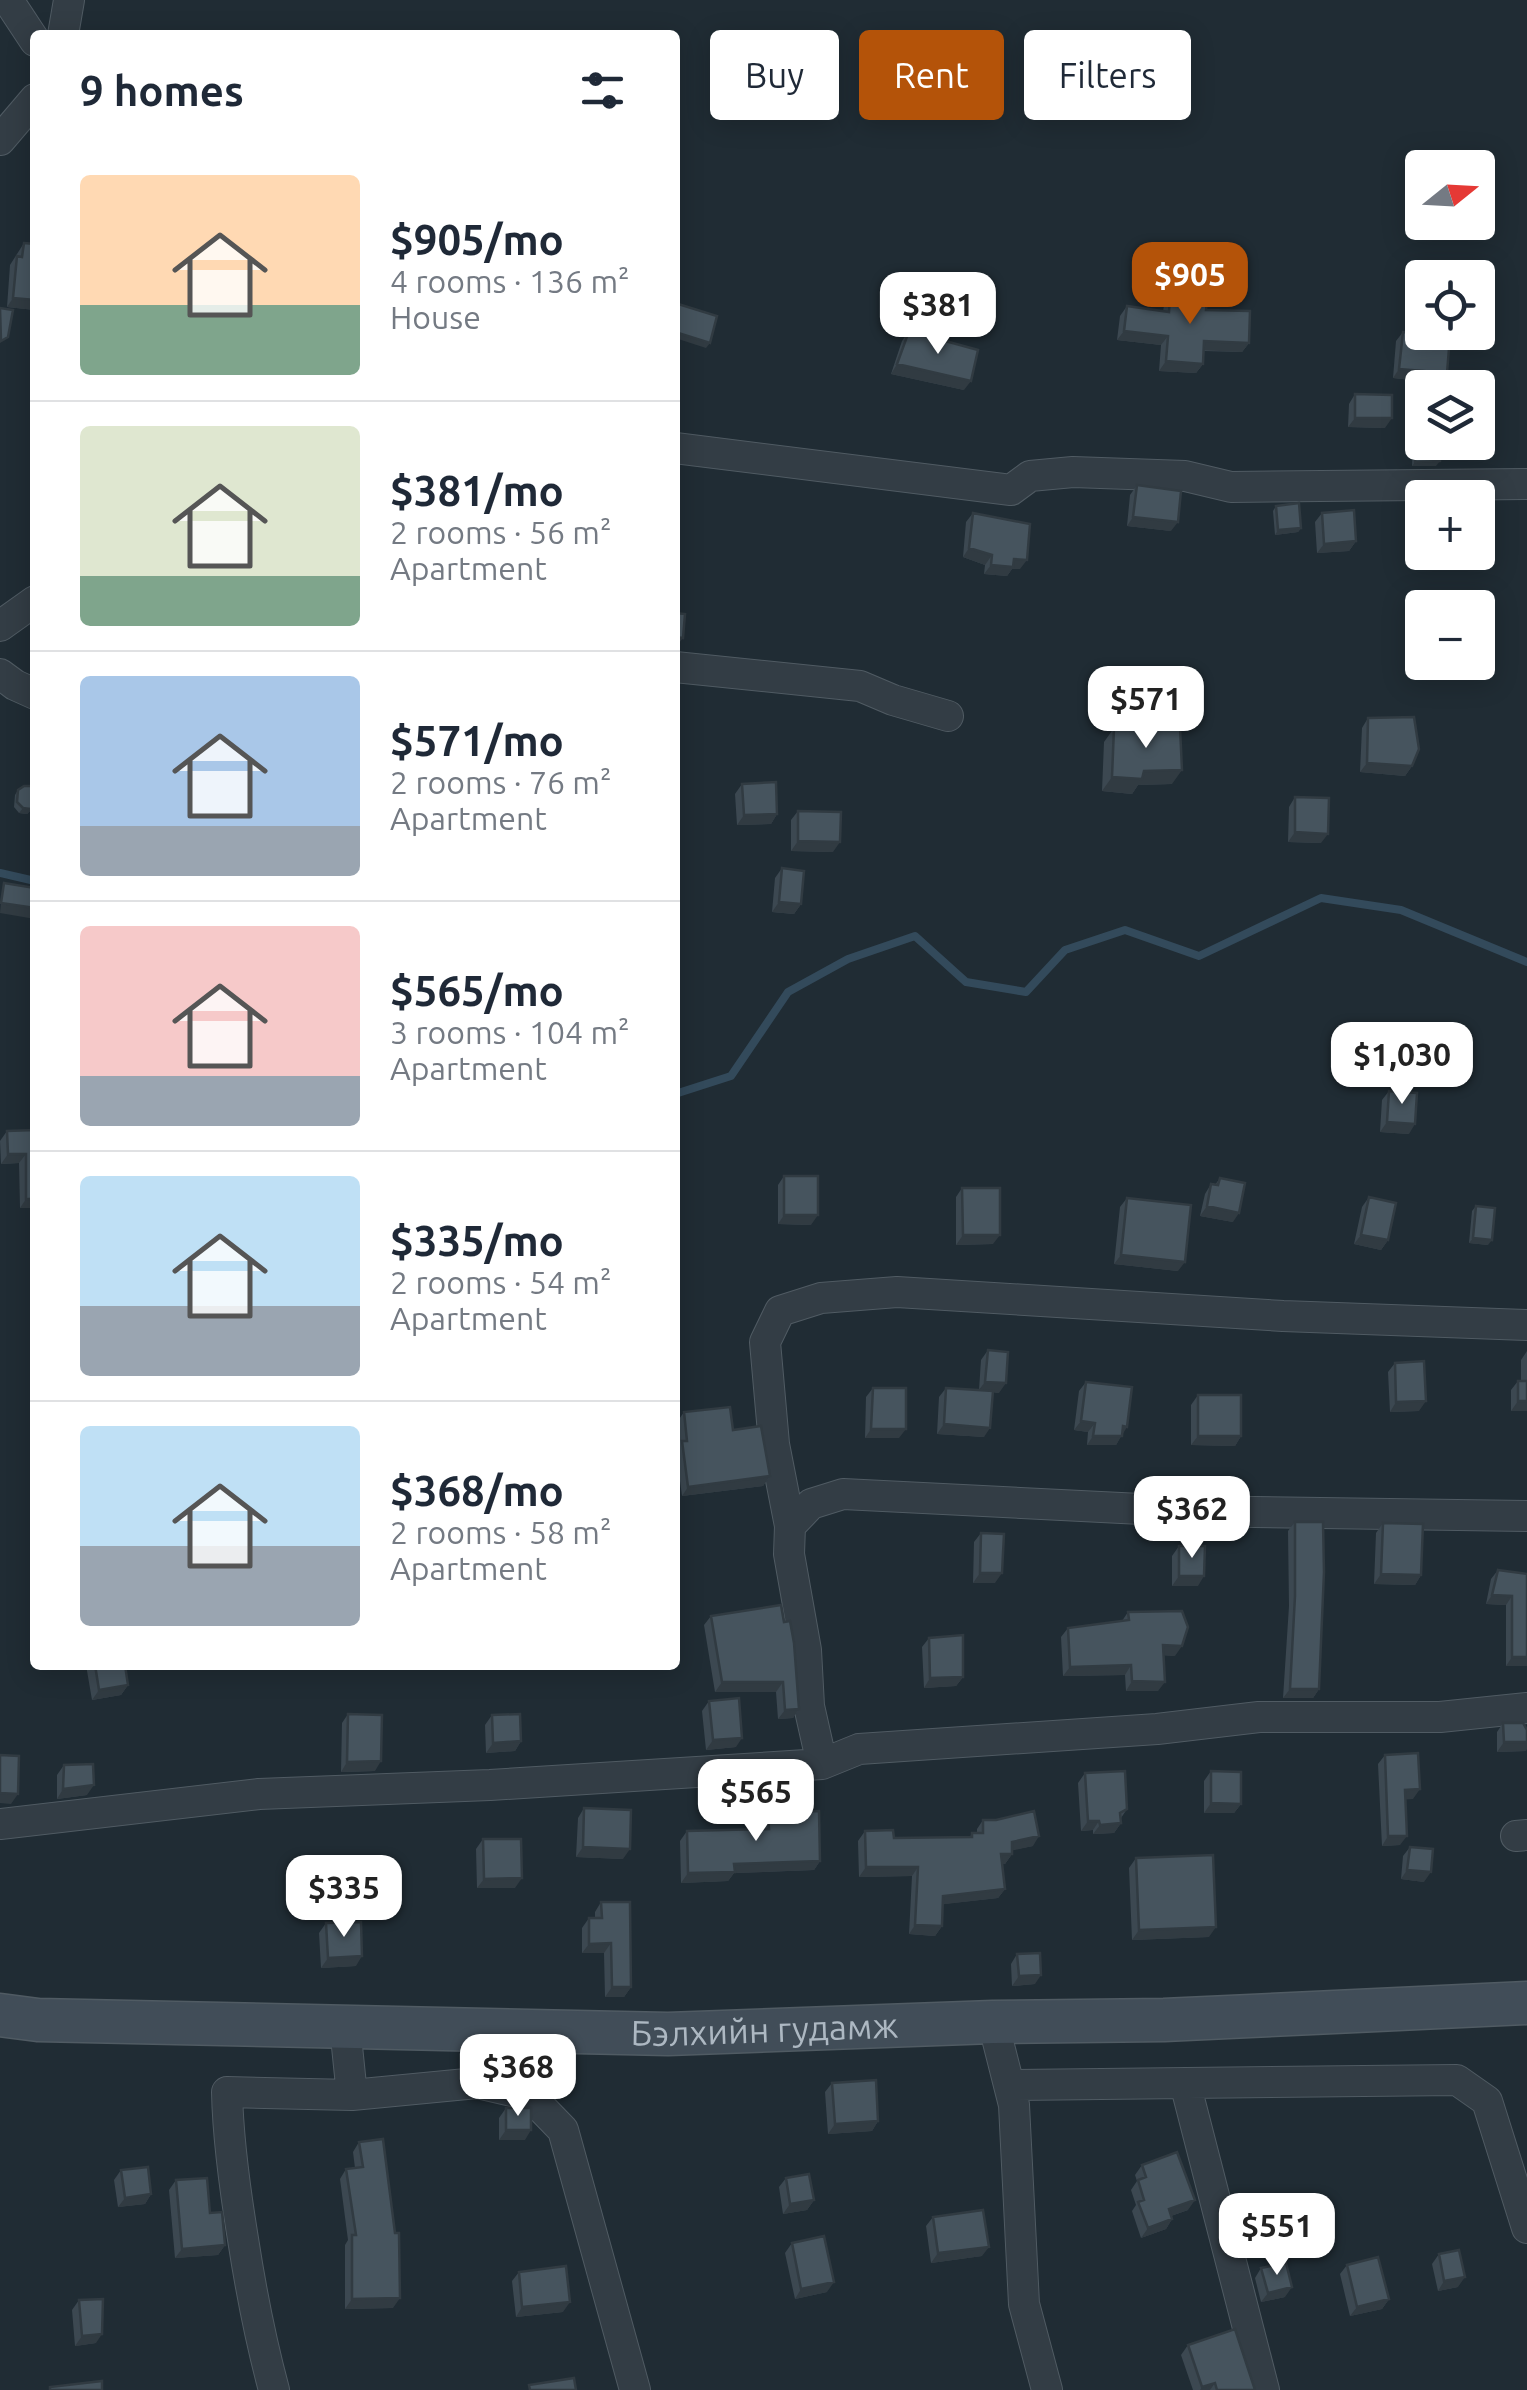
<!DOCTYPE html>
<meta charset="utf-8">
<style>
body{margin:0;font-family:Ubuntu,sans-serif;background:#f6f6f7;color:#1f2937;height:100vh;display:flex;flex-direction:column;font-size:38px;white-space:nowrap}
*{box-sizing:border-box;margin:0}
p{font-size:32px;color:#747a83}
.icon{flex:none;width:55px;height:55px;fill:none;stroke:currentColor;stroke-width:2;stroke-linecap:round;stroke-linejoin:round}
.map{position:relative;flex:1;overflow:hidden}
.panel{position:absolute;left:30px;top:30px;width:650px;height:1640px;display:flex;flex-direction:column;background:#fff;border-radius:10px;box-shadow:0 5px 25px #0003}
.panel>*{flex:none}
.top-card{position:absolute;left:710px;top:30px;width:665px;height:90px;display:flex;gap:20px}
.needle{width:65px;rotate:72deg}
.tools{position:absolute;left:1405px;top:150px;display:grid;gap:20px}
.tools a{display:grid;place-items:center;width:90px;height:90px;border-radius:10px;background:#fff;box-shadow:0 5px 25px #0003;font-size:50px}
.price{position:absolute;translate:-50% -85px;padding:0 22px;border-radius:20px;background:#fff;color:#222;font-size:32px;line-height:65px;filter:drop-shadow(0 2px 5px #0008)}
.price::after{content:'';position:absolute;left:50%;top:60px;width:30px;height:22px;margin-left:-15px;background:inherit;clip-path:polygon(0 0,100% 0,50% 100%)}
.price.selected{background:#b45309;color:#fff}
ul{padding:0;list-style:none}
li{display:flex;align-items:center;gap:30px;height:250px;padding:0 50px}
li+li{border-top:2px solid #e0e1e3}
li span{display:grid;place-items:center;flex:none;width:280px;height:200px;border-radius:10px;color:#555}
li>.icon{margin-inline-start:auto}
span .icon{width:120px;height:120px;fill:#fffc;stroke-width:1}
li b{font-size:42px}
h2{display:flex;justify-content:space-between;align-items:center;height:120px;padding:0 50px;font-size:42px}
.chip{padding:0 35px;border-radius:10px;background:#fff;box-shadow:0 5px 25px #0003;font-size:35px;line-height:90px}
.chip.selected{background:#b45309;color:#fff}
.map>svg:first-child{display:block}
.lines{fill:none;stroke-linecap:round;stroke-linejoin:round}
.stream{stroke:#334a5b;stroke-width:8}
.street-casing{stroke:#505b63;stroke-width:32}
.secondary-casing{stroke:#505b63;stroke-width:45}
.street{stroke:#333d45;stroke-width:30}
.secondary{stroke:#414d58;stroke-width:42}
.wall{fill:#3c4851}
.shaded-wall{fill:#313b42}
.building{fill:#46545e;stroke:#313b42;stroke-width:2.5}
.labels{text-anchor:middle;stroke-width:8;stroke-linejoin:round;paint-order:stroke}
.street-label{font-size:35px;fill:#adb8c2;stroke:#182229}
</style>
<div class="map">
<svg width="1527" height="2390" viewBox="0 0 1527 2390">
<rect width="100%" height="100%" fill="#202c34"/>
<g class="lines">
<path class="stream" d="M0,873L35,881
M675,1094L731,1076L788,992L848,959L915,936L966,982L1026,992L1065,950L1125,930L1199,956L1321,898L1401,910L1527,962"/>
<g class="street-casing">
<path id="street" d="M8,0L35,41
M63,35L69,0
M0,140L35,99
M675,448L1011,490L1030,476L1073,472L1185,476L1231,487L1527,484
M0,626L35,601
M675,667L860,686L893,700L948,716
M0,674L15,685L35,694
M790,1526L774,1444L765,1342L780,1311L821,1298L897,1292L1283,1316L1527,1325
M822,1764L809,1706L806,1650L789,1554L790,1526L811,1504L843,1494L1181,1511L1527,1516
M0,1824L259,1794L490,1785L822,1764L859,1749L1157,1729L1259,1717H1440L1527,1708
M1516,1836L1527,1835
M993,2022L1014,2105L1024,2304L1047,2390
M1185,2083L1264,2390
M1009,2085L1457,2080L1487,2101L1527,2228
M352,2095L477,2083L529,2095L563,2130L635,2390
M274,2390C260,2338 251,2291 243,2239C235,2190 228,2141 227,2092L352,2095L345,2027"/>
</g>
<g class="secondary-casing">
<g id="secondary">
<path id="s1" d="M0,2015L38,2020L668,2034L993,2022L1164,2020L1527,2003"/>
</g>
</g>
<use href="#street" class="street"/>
<use href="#secondary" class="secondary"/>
</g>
<path class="wall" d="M24,243L35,310L7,307L10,265Z
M1170,297L1206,310L1249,343L1242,352L1204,351L1203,364L1196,373L1159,371L1161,345L1117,340L1120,316L1127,306L1163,311L1164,306Z
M909,331L964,390L891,374L902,341Z
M1403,332L1447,373L1440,383L1393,378L1396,341Z
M1355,394L1385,428L1348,427L1349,404Z
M1416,443L1436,466H1412L1413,448Z
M1137,485L1171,531L1127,526L1130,495Z
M1276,506L1301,528L1298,532L1275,535L1273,511Z
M973,513L1020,569H1012L1007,576L984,574L985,565L963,557L966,522Z
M1322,513L1356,541L1349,551L1317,553L1315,522Z
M1368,718L1412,766L1405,776L1360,772L1362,728Z
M1114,728L1172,784L1138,785L1132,794L1102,791L1104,742Z
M742,784L777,814L771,824L737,825L735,794Z
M18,790H35V806L27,814L19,813L14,807L15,795Z
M1295,797L1321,843L1288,842L1289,807Z
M798,811L833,852L791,851V820Z
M782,868L801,904L794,914L772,912L775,878Z
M1389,1091L1409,1134L1380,1132L1382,1100Z
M35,1130V1208H20L19,1163L1,1164L0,1141L7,1131Z
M784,1176L811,1225L778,1224V1185Z
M1220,1178L1233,1222L1200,1216L1205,1194L1211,1184L1215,1185Z
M962,1188L993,1244L956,1245V1197Z
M1369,1197L1388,1240L1381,1250L1354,1244L1362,1207Z
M1127,1198L1178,1271L1114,1264L1120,1207Z
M1476,1206L1488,1245L1469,1243L1472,1211Z
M988,1350L999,1393L993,1392L984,1437L937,1434L939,1397L946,1388L979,1390L981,1360Z
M1527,1351V1411H1511V1390L1518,1381H1521V1360Z
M1395,1363L1419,1411L1390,1412L1388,1372Z
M1086,1382L1123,1432L1116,1445H1087L1088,1432L1074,1430L1079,1391Z
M873,1388L899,1438H865L866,1397Z
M1198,1395L1241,1436L1235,1446L1191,1445V1405Z
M684,1412L770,1476L763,1486L682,1496L676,1451L680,1445L677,1422Z
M1295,1522L1319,1689L1313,1698H1283L1289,1606L1288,1531Z
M1383,1523L1421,1575L1415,1585L1374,1584L1376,1533Z
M981,1533L995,1583H973L974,1542Z
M1179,1546L1198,1586H1172V1556Z
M1498,1570L1527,1574V1666H1506V1605L1486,1604L1491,1579Z
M781,1605L799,1709L793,1718L778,1719L776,1692H715L704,1625L711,1616Z
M1128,1612L1175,1656L1163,1655L1158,1691H1126L1125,1675L1063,1676L1061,1637L1068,1628L1122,1621Z
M929,1638L963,1677L956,1686L924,1688L922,1647Z
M86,1665H125L128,1685L121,1695L92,1700Z
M709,1701L736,1747L706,1750L702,1711Z
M348,1714L375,1771L341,1772L342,1723Z
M492,1715L521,1741L515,1751L486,1753L485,1725Z
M1503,1723L1526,1751L1497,1752V1732Z
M1385,1755L1413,1799H1406L1400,1845L1382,1846L1378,1764Z
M64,1765L87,1795L57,1799V1775Z
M1211,1771L1241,1804L1234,1813H1204V1781Z
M1085,1773L1127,1809L1121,1818V1823L1114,1833L1093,1834V1830L1081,1831L1078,1783Z
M584,1808L623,1859L576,1857L578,1818Z
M768,1813L820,1861L814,1870L734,1873L728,1881L681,1883L680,1841L687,1831L761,1829V1822Z
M983,1820L1033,1846L1012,1850V1854L1005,1864H1002L1005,1889L998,1898L943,1904L942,1926L935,1936L909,1934L912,1876L859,1877L858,1841L865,1831L894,1838L970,1837L972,1833H977V1829Z
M483,1839L515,1888H477L476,1849Z
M1410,1847L1424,1882L1401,1879L1403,1856Z
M1136,1858L1209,1937L1132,1940L1129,1868Z
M601,1902L631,1987L624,1997H605L604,1953H582V1928L589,1918H595V1912Z
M326,1923L356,1966L321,1968L319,1933Z
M1017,1954L1035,1984L1012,1986L1011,1964Z
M832,2083L878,2121L872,2131L828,2134L825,2092Z
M506,2108L525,2140H499V2118Z
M359,2142L393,2308L345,2309V2245L348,2240L340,2179L346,2169L355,2168L353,2152Z
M1142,2165L1188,2210L1171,2216L1172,2219L1166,2229L1141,2238L1132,2211L1136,2205L1131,2190L1137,2181L1135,2175Z
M121,2170L151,2194L145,2204L118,2207L114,2180Z
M786,2178L814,2200L807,2210L783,2214L779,2187Z
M176,2180L210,2213L225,2245L218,2255L175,2258L169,2190Z
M933,2217L982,2256L931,2263L926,2226Z
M792,2243L827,2292L795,2299L785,2253Z
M1439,2254L1458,2287L1438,2291L1432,2264Z
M1347,2265L1389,2299L1382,2309L1350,2316L1340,2274Z
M1261,2268L1285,2297L1261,2302L1255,2278Z
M519,2272L563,2312L516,2317L512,2281Z
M79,2300L96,2343L75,2346L72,2310Z
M1188,2345L1253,2385L1255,2390H1193L1181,2355Z"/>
<path class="shaded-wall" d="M13,298L35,300V310L7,307Z
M1124,331L1168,336L1161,345L1117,340Z
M675,332L710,343L706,348L675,338Z
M1204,341L1249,343L1242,352L1197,350Z
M1166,361L1203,364L1196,373L1159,371Z
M897,364L971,381L964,390L891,374Z
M1399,369L1447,373L1440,383L1393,378Z
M1355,418H1392L1385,428L1348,427Z
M1440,461L1436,466H1412L1415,462Z
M1133,517L1178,522L1171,531L1127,526Z
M1301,528L1298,532L1275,535L1278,530Z
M1356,541L1349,551L1317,553L1324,544Z
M969,548L992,555L985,565L963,557Z
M1014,559L1027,560L1020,569H1012L1007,576L984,574L991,565Z
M675,637L683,638L676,647H675Z
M1367,763L1412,766L1405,776L1360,772Z
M1182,770L1172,784L1138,785L1132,794L1102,791L1112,777L1144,771Z
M35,805V806L27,814L19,813L23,808Z
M777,814L771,824L737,825L744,815Z
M1295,832L1328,834L1321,843L1288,842Z
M798,841L840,842L833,852L791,851Z
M779,902L801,904L794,914L772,912Z
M1,903L35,908V919L0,913Z
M1387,1122L1415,1124L1409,1134L1380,1132Z
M8,1154H26L19,1163L1,1164Z
M26,1199H35V1208H20Z
M1207,1206L1239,1213L1233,1222L1200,1216Z
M784,1215H818L811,1225L778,1224Z
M963,1235H1000L993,1244L956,1245Z
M1361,1235L1388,1240L1381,1250L1354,1244Z
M1473,1238L1492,1240L1488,1245L1469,1243Z
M1121,1255L1185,1262L1178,1271L1114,1264Z
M985,1382L1006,1383L999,1393L978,1391Z
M1426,1401L1419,1411L1390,1412L1396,1402Z
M1518,1401H1527V1411H1511Z
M1081,1421L1095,1423L1088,1432L1074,1430Z
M944,1424L990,1428L984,1437L937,1434Z
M1123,1426L1127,1427L1116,1445H1087L1093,1436Z
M871,1429H906L899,1438H865Z
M1198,1436H1241L1235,1446L1191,1445Z
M770,1476L763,1486L682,1496L688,1487Z
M980,1573H1002L995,1583H973Z
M1381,1574L1421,1575L1415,1585L1374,1584Z
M1179,1576H1204L1198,1586H1172Z
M1492,1595L1512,1596L1506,1605L1486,1604Z
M1163,1645L1182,1646L1175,1656L1156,1655Z
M1512,1657H1527V1666H1506Z
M1131,1665L1125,1675L1063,1676L1070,1667Z
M963,1677L956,1686L924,1688L930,1678Z
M1132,1681L1165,1682L1158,1691H1126Z
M722,1682H783L776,1692H715Z
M128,1685L121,1695L92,1700L99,1690Z
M1290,1689H1319L1313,1698H1283Z
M799,1709L793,1718L778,1719L785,1710Z
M742,1738L736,1747L706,1750L713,1740Z
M521,1741L515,1751L486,1753L493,1743Z
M1504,1742H1527V1749L1526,1751L1497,1752Z
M381,1761L375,1771L341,1772L347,1762Z
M94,1785L87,1795L57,1799L63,1789Z
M1420,1789L1413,1799L1398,1800L1405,1790Z
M0,1793L18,1794L11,1804L0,1803Z
M1211,1803L1241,1804L1234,1813H1204Z
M1088,1821H1099L1093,1830L1081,1831Z
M1121,1823L1114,1833L1093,1834L1100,1825Z
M1039,1836L1033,1846L1005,1852L1012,1842Z
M1388,1836H1407L1400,1845L1382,1846Z
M583,1847L630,1849L623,1859L576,1857Z
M1001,1854H1012L1005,1864H995Z
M820,1861L814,1870L734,1873L728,1881L681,1883L688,1873L734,1864Z
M866,1867H918L912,1876L859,1877Z
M1407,1870L1431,1872L1424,1882L1401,1879Z
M522,1878L515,1888H477L484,1879Z
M1005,1889L998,1898L937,1905L943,1896Z
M915,1925L942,1926L935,1936L909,1934Z
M1216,1927L1209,1937L1132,1940L1139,1930Z
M611,1943L604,1953H582L589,1944Z
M362,1956L356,1966L321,1968L328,1958Z
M1041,1975L1035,1984L1012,1986L1019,1976Z
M612,1987H631L624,1997H605Z
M878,2121L872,2131L828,2134L835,2124Z
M506,2130H531L525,2140H499Z
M151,2194L145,2204L118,2207L125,2198Z
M814,2200L807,2210L783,2214L790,2204Z
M1195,2200L1188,2210L1162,2219L1169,2209Z
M1172,2219L1166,2229L1141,2238L1148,2228Z
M225,2245L218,2255L175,2258L182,2249Z
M989,2247L982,2256L931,2263L938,2253Z
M1465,2277L1458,2287L1438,2291L1444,2281Z
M834,2282L827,2292L795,2299L801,2289Z
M1292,2287L1285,2297L1261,2302L1268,2293Z
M400,2298L393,2308L345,2309L352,2299Z
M1389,2299L1382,2309L1350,2316L1357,2307Z
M570,2302L563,2312L516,2317L522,2307Z
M102,2334L96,2343L75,2346L82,2336Z
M1215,2383L1210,2390H1200L1202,2387Z"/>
<path class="building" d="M24,243L35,244V300L13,298L17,256L22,257Z
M1170,297L1207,299L1206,310L1250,311L1249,343L1204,341L1203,364L1166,361L1168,336L1124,331L1127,306L1169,312Z
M675,303L717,316L710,343L675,332Z
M0,308L13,310L8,337L1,341Z
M909,331L978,350L971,381L897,364Z
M1403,332L1450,336L1447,373L1399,369Z
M1355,394L1392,395V418H1355Z
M1416,443L1441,444L1440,461L1415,462Z
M1137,485L1181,491L1178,522L1133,517Z
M1299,503L1301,528L1278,530L1276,506Z
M1354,510L1356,541L1324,544L1322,513Z
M973,513L1030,524L1027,560L1014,559L1013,567L991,565L992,555L969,548Z
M675,613L685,614L683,638L675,637Z
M1414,717L1419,749L1412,766L1367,763L1368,718Z
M1180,727L1182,770L1144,771L1142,779L1112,777L1114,728Z
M776,782L777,814L744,815L742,784Z
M24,786H32L35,790V805L30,809L23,808L17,802L18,790Z
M1295,797L1329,798L1328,834L1295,832Z
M798,811L841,812L840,842L798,841Z
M782,868L804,871L801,904L779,902Z
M4,883L35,888V908L1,903Z
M1389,1091L1417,1093L1415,1124L1387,1122Z
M35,1130V1199H26V1154H8L7,1131Z
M784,1176H818V1215H784Z
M1220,1178L1245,1183L1239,1213L1207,1206L1211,1184L1218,1185Z
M962,1188H1000V1235H963Z
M1369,1197L1396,1203L1388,1240L1361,1235Z
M1127,1198L1191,1205L1185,1262L1121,1255Z
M1476,1206L1495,1208L1492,1240L1473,1238Z
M988,1350L1008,1352L1006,1383L985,1382Z
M1424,1361L1426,1401L1396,1402L1395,1363Z
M1518,1381H1527V1401H1518Z
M1086,1382L1132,1387L1127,1427L1123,1426L1122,1436H1093L1095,1423L1081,1421Z
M873,1388H906V1429H871Z
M946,1388L993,1391L990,1428L944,1424Z
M1198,1395H1241V1436H1198Z
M730,1407L733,1430L761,1426L770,1476L688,1487L682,1441H687L684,1412Z
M1295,1522H1323L1324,1572L1319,1689H1290L1295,1596Z
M1383,1523L1423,1524L1421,1575L1381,1574Z
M981,1533L1004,1534L1002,1573H980Z
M1179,1546H1205L1204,1576H1179Z
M1498,1570L1527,1574V1657H1512V1596L1492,1595Z
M781,1605L784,1622L790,1621L794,1643L799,1709L785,1710L783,1682H722L711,1616Z
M1182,1611L1188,1627L1182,1646L1163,1645L1165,1682L1132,1681L1131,1665L1070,1667L1068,1628L1129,1620L1128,1612Z
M963,1635V1677L930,1678L929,1638Z
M95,1665H125L128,1685L99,1690Z
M739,1698L742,1738L713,1740L709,1701Z
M348,1714L382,1715L381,1761L347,1762Z
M520,1714L521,1741L493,1743L492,1715Z
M1503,1723H1523L1527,1730V1742H1504Z
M1418,1753L1420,1789L1405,1790L1407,1836H1388L1385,1755Z
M0,1755L19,1756L18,1794L0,1793Z
M93,1764L94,1785L63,1789L64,1765Z
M1125,1771L1127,1809L1120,1813L1121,1823L1100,1825L1099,1821H1088L1085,1773Z
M1211,1771L1241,1772V1804L1211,1803Z
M584,1808L631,1810L630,1849L583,1847Z
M819,1811L820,1861L734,1864L735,1872L688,1873L687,1831L769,1829L768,1813Z
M1034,1811L1039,1836L1012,1842V1854H1001L1005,1889L943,1896L942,1926L915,1925L918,1867H866L865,1831L893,1830L894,1838L972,1837V1833H983V1820H996Z
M483,1839H521L522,1878L484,1879Z
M1410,1847L1433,1849L1431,1872L1407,1870Z
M1213,1855L1216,1927L1139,1930L1136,1858Z
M601,1902H630L631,1987H612L611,1943L589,1944V1918H602Z
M361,1922L362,1956L328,1958L326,1923Z
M1040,1953L1041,1975L1019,1976L1017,1954Z
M876,2080L878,2121L835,2124L832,2083Z
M506,2108H531V2130H506Z
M383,2139L395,2233H399L400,2298L352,2299V2235H356L346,2169L363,2167L359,2142Z
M1177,2152L1195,2200L1169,2209L1172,2219L1148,2228L1138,2202L1144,2200L1138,2180L1146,2177L1142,2165Z
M148,2167L151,2194L125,2198L121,2170Z
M809,2174L814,2200L790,2204L786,2178Z
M207,2178L210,2213L222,2212L225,2245L182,2249L176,2180Z
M983,2210L989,2247L938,2253L933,2217Z
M824,2236L834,2282L801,2289L792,2243Z
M1459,2250L1465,2277L1444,2281L1439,2254Z
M1378,2257L1389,2299L1357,2307L1347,2265Z
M1286,2263L1292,2287L1268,2293L1261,2268Z
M566,2266L570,2302L522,2307L519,2272Z
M103,2299L102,2334L82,2336L79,2300Z
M1235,2329L1255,2390H1217L1215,2383L1202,2387L1188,2345Z
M574,2378L576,2390H530L529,2385Z
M102,2381V2390H50V2387Z"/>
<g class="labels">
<g class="street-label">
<text dy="12" stroke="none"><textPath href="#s1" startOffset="765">Бэлхийн гудамж</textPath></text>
</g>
</g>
</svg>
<div class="tools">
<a><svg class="needle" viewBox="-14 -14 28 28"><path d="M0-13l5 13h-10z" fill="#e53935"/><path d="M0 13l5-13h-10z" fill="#747a83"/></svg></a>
<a><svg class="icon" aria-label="locate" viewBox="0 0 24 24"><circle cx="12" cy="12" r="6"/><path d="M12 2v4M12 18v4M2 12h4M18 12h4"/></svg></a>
<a><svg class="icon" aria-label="layers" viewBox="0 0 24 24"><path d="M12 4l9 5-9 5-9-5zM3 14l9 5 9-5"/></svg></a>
<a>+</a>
<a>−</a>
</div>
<b class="price selected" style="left:1190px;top:327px">$905</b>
<b class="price" style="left:938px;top:357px">$381</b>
<b class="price" style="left:1146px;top:751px">$571</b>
<b class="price" style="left:1402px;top:1107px">$1,030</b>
<b class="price" style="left:1192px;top:1561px">$362</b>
<b class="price" style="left:756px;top:1844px">$565</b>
<b class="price" style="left:344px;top:1940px">$335</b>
<b class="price" style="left:518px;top:2119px">$368</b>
<b class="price" style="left:1277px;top:2278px">$551</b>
<div class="top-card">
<a class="chip">Buy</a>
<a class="chip selected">Rent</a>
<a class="chip">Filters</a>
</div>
<section class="panel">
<h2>9 homes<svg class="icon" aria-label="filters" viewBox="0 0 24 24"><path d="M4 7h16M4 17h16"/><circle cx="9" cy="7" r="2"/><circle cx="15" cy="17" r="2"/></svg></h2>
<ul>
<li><span style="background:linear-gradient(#ffd9b3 65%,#7fa58c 0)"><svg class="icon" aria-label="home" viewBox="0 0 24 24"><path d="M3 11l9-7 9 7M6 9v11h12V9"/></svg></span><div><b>$905/mo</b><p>4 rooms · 136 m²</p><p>House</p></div></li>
<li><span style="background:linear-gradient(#dfe7d0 75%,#7fa58c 0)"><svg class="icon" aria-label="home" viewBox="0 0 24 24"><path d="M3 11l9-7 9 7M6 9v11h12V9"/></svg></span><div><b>$381/mo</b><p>2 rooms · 56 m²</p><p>Apartment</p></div></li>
<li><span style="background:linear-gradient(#a9c7e8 75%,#9aa5b1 0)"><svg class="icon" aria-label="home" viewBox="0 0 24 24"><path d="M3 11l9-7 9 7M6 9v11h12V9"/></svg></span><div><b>$571/mo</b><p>2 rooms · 76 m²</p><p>Apartment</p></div></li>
<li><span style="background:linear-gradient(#f6c9c9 75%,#9aa5b1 0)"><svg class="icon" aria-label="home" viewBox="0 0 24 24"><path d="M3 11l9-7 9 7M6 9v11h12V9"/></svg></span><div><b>$565/mo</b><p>3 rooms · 104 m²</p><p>Apartment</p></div></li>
<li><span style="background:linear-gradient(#bfe0f5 65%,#9aa5b1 0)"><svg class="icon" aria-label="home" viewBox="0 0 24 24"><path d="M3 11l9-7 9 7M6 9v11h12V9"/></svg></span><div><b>$335/mo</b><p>2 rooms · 54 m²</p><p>Apartment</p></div></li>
<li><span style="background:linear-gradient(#bfe0f5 60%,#9aa5b1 0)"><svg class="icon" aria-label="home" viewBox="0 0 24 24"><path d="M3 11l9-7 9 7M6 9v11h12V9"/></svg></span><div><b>$368/mo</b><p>2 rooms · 58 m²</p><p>Apartment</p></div></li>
</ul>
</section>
</div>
